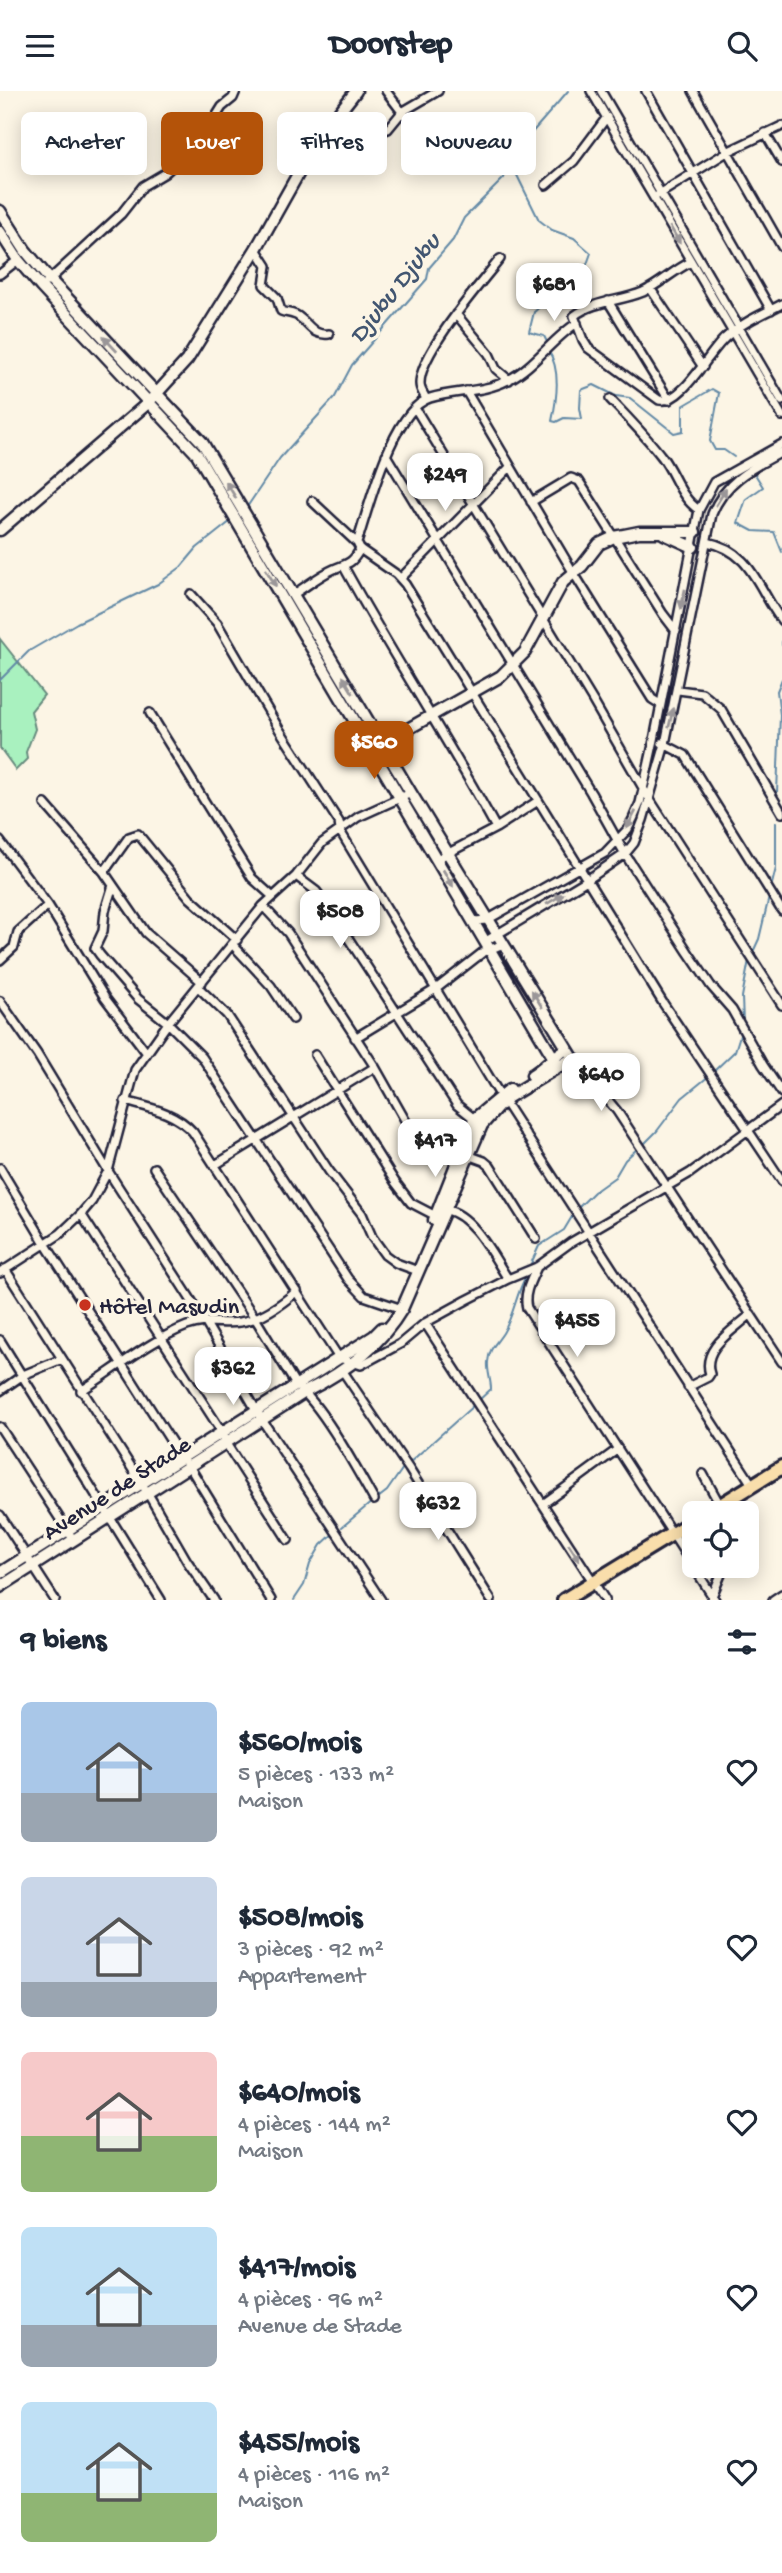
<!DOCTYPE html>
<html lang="fr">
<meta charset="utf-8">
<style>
body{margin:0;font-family:"Gochi Hand",sans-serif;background:#f6f6f7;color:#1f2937;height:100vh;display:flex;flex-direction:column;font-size:26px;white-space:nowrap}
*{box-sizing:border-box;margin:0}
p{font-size:23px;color:#747a83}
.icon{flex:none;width:38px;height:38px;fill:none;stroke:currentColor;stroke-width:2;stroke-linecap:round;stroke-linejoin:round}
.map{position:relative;height:1509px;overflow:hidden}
.side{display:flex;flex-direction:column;background:#fff;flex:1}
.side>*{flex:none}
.banner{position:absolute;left:21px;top:21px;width:740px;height:63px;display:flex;gap:14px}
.fabs{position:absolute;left:682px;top:1410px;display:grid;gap:14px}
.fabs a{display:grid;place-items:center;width:77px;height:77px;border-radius:10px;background:#fff;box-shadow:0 4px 18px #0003;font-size:35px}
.price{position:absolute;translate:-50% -60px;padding:0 16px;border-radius:14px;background:#fff;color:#222;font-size:23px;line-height:46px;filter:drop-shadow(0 2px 4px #0008)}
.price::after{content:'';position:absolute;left:50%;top:42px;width:21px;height:16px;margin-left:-10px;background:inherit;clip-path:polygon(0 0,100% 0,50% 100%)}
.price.selected{background:#b45309;color:#fff}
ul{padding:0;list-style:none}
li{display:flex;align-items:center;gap:21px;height:175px;padding:0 21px}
li span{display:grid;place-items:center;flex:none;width:196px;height:140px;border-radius:10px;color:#555}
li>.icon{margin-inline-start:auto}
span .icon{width:84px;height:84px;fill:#fffc;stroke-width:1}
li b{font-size:30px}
h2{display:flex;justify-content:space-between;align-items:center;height:84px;padding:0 21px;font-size:30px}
.pill{padding:0 24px;border-radius:10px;background:#fff;box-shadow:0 4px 18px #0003;font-size:24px;line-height:63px}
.pill.selected{background:#b45309;color:#fff}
header{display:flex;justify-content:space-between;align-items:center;height:91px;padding:0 21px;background:#fff;font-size:32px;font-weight:800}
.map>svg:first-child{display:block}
.green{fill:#a9f1bf;stroke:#668a7d;stroke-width:2}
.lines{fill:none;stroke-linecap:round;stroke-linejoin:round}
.stream{stroke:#6289a6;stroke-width:2}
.minor-casing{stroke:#22223b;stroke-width:12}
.tertiary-casing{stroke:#22223b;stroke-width:15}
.trunk-casing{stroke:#22223b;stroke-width:18}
.minor{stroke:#fcf5e5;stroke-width:7}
.tertiary{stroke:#fcf5e5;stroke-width:10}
.trunk{stroke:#f9deab;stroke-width:12}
.oneway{fill:#9a9698}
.poi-dot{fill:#c8321e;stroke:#fcf5e5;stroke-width:2.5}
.labels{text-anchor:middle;stroke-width:7;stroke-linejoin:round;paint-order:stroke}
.poi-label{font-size:24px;fill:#22223b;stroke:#fcf5e5;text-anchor:start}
.street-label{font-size:24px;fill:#22223b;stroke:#fcf5e5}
.water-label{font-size:26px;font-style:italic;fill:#425671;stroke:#fcf5e5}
</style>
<header><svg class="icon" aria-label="menu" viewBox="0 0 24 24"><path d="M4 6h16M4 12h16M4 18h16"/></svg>Doorstep<svg class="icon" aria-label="search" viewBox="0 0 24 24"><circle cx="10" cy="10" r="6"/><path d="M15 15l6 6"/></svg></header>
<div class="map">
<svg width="782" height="1509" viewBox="0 0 782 1509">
<rect width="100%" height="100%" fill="#fcf5e5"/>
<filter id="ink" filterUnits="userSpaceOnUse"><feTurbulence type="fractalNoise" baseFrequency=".0143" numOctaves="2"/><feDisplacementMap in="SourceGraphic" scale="14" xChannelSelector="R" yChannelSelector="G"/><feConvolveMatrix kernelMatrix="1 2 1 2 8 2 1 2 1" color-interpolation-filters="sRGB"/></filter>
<g filter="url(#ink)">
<path class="green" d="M0,548L44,604L31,620L35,638L26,661L27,668L16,679L0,657Z"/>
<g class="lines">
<path class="stream" d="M509,68L539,129L552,139L574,147L591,162L586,176L587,186L564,197L555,196C545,203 544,214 534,221L529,241L544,245L548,253
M548,259C561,278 557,307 552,330L556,331L564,327L582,328L580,317L581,299L594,294L616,305L630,307L674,342L683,340V315L712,298L719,302L710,350L715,359H724L734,366
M753,380L763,396L746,408L738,432L753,440L774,441L782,461
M247,416L280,367L335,306L352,274L427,188L429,177L453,149L464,127L504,87L509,68L568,0
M782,541V554
M0,589L29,560L77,532L158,493L181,476L197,457L231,430
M777,702L780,624L777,600L782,588
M771,797L776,777V731
M753,861L759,848L769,806
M743,932L742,906L749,869
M713,981L735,960L741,941
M643,1054L657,1040L682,1007L709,985
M576,1119L594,1101L615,1086L625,1069L638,1057
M529,1177L539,1155L564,1139L573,1124
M478,1310L491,1298C491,1289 487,1280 488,1271C489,1257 496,1253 503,1242C514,1224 516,1203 526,1185
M408,1373L474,1314
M378,1407L387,1400L403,1377
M342,1436L373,1410
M294,1509L304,1494L310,1473L321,1454L334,1442"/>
<g class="minor-casing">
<path id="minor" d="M386,0L402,21L423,40
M591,0L782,325
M601,0L782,310
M646,0L771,219
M693,0L782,156
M765,42L782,71
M365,59L373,43L388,38L402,21L438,0
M546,94L574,70L607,26
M658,104L727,61L782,35
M256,158L267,175L264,194L277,207L281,220C286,222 295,222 299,226C310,234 313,245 329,243
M691,171C674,179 660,193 643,201C619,211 595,209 574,225L583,249L588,257L659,309C682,314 709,261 725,247C741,232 763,223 782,213
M0,183L18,169
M47,191L121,123L143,95L165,82L202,48L222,16L233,7L236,0
M650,197L703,276
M608,210L669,309
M456,223L489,263L496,278L509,289
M466,300L573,481L652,608L660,613
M426,308C424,303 420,299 420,293C419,263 480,193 500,168
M610,308C628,327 646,345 662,366C675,383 680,407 699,419
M415,317L593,610L650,709L782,914
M386,364L591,702L625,763L688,861L711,895L732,919L763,974L782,1002
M312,410L357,452
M531,411L571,387L579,390L663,523L676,540
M707,451C752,460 757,497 782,530
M360,458L396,483L405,493L663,912L782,1090
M344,476C392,564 448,648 496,737
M401,487L510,376
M191,503L217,532L279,638L339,731L340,740L500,1004L753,1395
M294,503C307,495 320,484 334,478C348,472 352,473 360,458L357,452C369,416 392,319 430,307C455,299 484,302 508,289C535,275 552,248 577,232
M678,599L702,602L721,618L782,722
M150,622L252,787L272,805
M662,652L685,664L782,820
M45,713L104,781L146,842L202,891
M0,750L48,814L105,907L146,961
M437,768L496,737L538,710
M104,781L129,746L138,743L190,807L237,849
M296,785L316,800L324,810L457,1014L477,1030
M113,794L105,820L103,840L95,857L100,864L138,908L168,932L202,966L348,1188L364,1205L402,1218
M263,815L288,842L375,976L409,1036L421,1047L484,1070L490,1075L536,1148
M475,830L487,829L605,762L628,738L633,728L640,712L654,649L699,419L714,391L782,353
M486,850L587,789L625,763L634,752L643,729L665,653L712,423C725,390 752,377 782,361
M233,854L271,895L293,928
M0,869L14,856L18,841L48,814
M198,896L227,924L329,1080L362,1123L372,1146L385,1164L396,1172L418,1180
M0,910L37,963L108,1080L204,1229L262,1329L381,1509
M355,947L436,898L482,862L503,853
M315,964L395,1091L411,1112L436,1125L446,1119C473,1123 494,1167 508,1188
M573,967L617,1020L782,1271
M125,1010C150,1017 175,1021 193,1041L339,1267L361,1274L400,1253L425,1232L467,1209L508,1188L537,1176L570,1152L690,1082L782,1014
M215,1074L375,976
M0,1077L46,1154L181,1366L189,1375L271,1509
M154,1077L255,1227L296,1294C322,1314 357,1379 374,1409
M81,1123L222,1341L225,1351L288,1449
M537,1176C531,1189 523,1203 527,1217L715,1509
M5,1178L147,1401L187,1470L214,1509
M0,1182L60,1143L81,1123L92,1110L108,1080L135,979L168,932L263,815L296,785L322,752L358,726L411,702
M425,1232L605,1509
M0,1249L161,1509
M342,1279L409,1378L491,1509
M688,1296L708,1286L710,1283C701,1257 734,1239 751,1223
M0,1300L23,1284L62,1268
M81,1300C114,1279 151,1249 187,1235C208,1227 220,1234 240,1231C261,1228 282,1213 297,1200
M0,1336L73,1448
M703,1383L720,1414
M543,1413L618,1358
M0,1424L55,1509
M711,1508L722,1481
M773,1509L782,1503"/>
</g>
<g class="tertiary-casing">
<path id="tertiary" d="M0,120L25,159L50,189L202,351L411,702L573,967L504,1009L482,1034L402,1218C380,1255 343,1282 305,1301L0,1496
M0,141L18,169L41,196L197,363L559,976
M0,439L148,312L187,269L256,158L316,51L356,0
M664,443L693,456
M378,655L501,585L525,561L563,491L582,475L599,453L614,446L639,441H695
M532,984C545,976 553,965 567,958
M434,1129L474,1028L510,998
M0,1482L374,1245L382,1237"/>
</g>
<g class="trunk-casing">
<path id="trunk" d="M706,1423L782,1376
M564,1509L695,1429"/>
</g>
<use href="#minor" class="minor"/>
<use href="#tertiary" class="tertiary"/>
<use href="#trunk" class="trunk"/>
</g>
<defs><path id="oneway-solid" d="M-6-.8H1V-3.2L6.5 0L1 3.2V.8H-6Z" transform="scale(1.75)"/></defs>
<g class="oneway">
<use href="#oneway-solid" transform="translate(675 144) rotate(60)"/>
<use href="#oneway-solid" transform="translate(110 253) rotate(-133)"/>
<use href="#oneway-solid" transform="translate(231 399) rotate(-121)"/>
<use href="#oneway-solid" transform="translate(721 406) rotate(-58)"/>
<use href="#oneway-solid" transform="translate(271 487) rotate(59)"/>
<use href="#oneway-solid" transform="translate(683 508) rotate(102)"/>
<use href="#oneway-solid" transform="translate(348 594) rotate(-121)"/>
<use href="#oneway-solid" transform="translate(671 627) rotate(-77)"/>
<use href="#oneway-solid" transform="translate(631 729) rotate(118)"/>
<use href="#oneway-solid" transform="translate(448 787) rotate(59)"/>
<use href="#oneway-solid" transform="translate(555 808) rotate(-31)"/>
<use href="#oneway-solid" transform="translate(537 908) rotate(-122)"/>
<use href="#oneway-solid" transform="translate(574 1461) rotate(57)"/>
</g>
</g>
<circle class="poi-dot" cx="85" cy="1214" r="7"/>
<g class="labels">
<g class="poi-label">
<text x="99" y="1222">Hôtel Masudin</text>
</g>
<g class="street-label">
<text transform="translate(116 1396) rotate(-33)" y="8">Avenue de Stade</text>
</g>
<g class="water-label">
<text transform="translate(393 196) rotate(-52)" y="9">Djubu Djubu</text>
</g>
</g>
</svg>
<div class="fabs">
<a><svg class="icon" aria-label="locate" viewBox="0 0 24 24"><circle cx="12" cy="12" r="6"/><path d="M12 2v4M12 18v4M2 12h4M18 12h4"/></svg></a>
</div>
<b class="price" style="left:554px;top:232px">$681</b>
<b class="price" style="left:445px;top:422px">$249</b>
<b class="price selected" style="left:374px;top:690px">$560</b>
<b class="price" style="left:340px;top:859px">$508</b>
<b class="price" style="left:601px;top:1022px">$640</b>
<b class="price" style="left:435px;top:1088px">$417</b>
<b class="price" style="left:577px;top:1268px">$455</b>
<b class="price" style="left:233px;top:1316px">$362</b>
<b class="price" style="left:438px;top:1451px">$632</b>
<div class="banner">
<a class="pill">Acheter</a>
<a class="pill selected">Louer</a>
<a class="pill">Filtres</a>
<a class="pill">Nouveau</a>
</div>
</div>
<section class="side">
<h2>9 biens<svg class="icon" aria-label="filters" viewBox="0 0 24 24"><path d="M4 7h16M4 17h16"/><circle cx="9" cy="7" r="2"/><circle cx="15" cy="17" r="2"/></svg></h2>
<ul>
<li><span style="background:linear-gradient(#a9c7e8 65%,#9aa5b1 0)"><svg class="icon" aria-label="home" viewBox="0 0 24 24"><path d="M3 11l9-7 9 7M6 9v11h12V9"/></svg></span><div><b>$560/mois</b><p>5 pièces · 133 m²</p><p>Maison</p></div><svg class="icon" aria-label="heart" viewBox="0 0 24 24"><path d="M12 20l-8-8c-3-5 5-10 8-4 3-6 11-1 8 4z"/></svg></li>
<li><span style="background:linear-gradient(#c9d6e8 75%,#9aa5b1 0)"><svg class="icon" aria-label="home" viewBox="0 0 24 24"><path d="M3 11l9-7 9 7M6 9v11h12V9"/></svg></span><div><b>$508/mois</b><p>3 pièces · 92 m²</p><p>Appartement</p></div><svg class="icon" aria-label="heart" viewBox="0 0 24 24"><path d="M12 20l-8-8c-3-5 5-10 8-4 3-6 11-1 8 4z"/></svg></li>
<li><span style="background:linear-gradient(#f6c9c9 60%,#8fb573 0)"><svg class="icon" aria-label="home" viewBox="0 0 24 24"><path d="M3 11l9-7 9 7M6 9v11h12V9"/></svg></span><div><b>$640/mois</b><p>4 pièces · 144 m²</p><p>Maison</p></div><svg class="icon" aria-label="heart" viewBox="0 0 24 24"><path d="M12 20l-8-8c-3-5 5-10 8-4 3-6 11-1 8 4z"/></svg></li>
<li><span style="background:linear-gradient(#bfe0f5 70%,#9aa5b1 0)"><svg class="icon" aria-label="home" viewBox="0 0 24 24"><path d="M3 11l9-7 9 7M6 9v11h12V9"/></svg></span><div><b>$417/mois</b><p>4 pièces · 96 m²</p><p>Avenue de Stade</p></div><svg class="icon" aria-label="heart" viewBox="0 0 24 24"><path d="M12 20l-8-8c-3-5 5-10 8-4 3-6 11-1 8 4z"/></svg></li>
<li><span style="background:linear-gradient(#bfe0f5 65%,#8fb573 0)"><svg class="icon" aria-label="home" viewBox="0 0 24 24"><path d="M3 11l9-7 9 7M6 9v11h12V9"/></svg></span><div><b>$455/mois</b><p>4 pièces · 116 m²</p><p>Maison</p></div><svg class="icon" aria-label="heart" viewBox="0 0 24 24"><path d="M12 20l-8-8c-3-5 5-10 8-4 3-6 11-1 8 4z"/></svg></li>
</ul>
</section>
